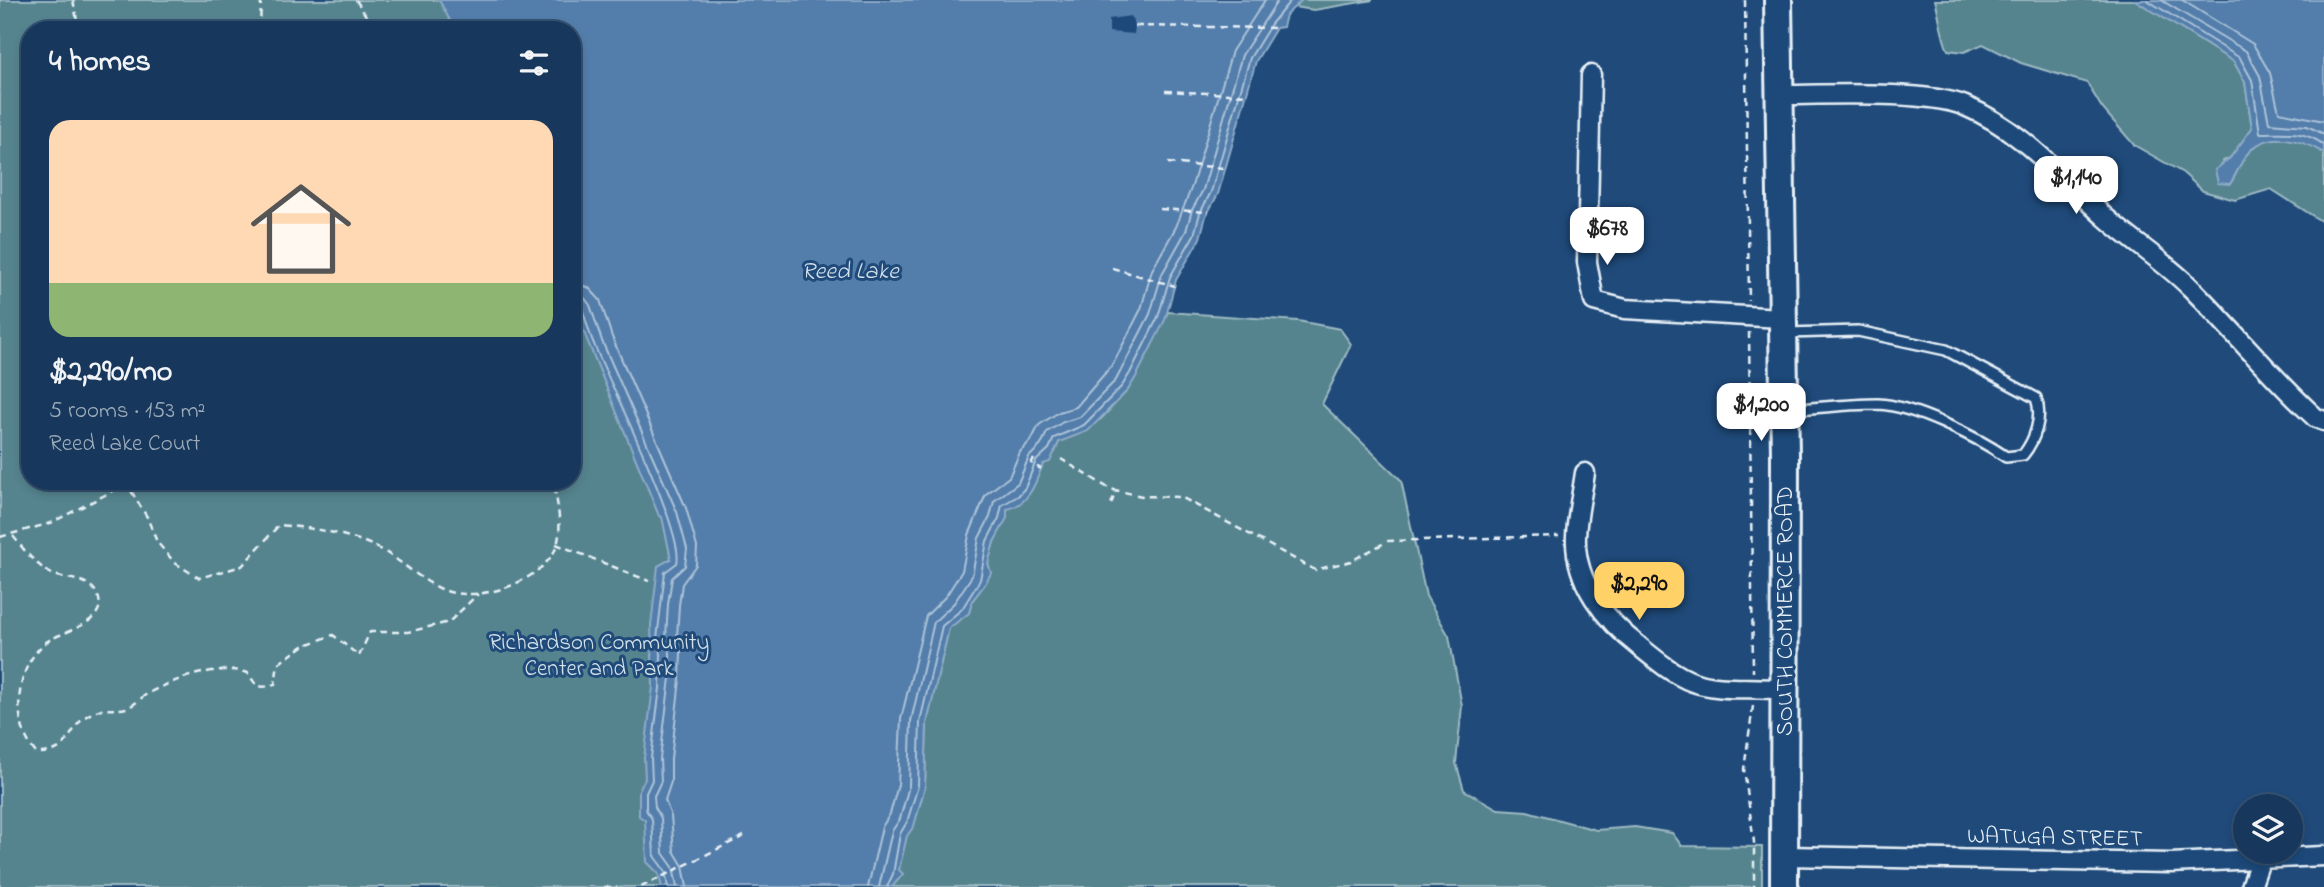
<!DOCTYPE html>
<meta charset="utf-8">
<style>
body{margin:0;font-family:"Indie Flower",sans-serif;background:#203f62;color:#f1f3f6;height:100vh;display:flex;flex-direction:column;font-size:26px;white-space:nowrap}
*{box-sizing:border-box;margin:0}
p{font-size:23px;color:#9eacbb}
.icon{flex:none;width:38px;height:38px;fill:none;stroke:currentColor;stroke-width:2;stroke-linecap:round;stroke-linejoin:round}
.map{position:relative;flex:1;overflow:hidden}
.sheet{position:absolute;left:21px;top:21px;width:560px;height:469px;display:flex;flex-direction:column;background:#17385c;border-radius:28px;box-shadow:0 4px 10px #0003,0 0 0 2px #365272}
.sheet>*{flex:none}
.buttons{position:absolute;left:2233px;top:794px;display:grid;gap:14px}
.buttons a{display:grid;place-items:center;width:70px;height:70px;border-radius:50%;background:#17385c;box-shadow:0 4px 10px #0003,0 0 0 2px #365272;font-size:35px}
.price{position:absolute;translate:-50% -60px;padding:0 16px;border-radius:14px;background:#fff;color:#222;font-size:23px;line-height:46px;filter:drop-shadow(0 2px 4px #0008)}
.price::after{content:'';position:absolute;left:50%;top:42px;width:21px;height:16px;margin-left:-10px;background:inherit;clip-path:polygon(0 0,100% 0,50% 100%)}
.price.current{background:#ffd166;color:#111}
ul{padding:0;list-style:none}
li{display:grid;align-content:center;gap:14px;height:371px;padding:0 28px}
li+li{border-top:2px solid #365272}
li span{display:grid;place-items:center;height:217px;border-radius:21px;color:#555}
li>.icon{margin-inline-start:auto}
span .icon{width:126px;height:126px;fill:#fffc;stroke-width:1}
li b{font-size:30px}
h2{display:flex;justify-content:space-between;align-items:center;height:84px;padding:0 28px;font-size:30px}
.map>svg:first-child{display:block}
.green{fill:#54848e;stroke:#9ebac3;stroke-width:2;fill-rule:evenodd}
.water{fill:#527daa;stroke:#8eabc9;stroke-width:2}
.pier{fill:#1f4a7a}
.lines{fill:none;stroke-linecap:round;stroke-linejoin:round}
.shore{stroke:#acc3d9;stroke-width:2}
.lane-casing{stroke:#e8f1f8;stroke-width:14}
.street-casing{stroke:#e8f1f8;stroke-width:23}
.secondary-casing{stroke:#e8f1f8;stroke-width:32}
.path{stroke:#e8f1f8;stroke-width:2.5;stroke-dasharray:7 5;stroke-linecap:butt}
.lane{stroke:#1f4a7a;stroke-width:9}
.street{stroke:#1f4a7a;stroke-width:18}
.secondary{stroke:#1f4a7a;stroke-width:26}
.labels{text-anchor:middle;stroke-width:6;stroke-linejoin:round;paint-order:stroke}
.street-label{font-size:23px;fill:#e8f1f8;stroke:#1f4a7a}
.park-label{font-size:23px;fill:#d2e1e8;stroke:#1f4a7a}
.water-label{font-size:24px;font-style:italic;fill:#d2e0ec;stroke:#1f4a7a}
</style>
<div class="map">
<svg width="2324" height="887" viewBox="0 0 2324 887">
<rect width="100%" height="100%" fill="#1f4a7a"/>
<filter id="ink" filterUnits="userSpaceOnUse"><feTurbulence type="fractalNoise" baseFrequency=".0143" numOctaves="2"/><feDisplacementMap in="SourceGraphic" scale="14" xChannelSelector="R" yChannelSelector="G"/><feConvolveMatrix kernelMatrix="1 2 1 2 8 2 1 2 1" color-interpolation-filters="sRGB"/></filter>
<g filter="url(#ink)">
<path class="green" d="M0,0H770L917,815L925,786L927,723L949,628L969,613L972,601L985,584L991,573L988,563L994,542L1008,508L1031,491L1043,464L1055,452L1059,442L1101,419L1128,390L1168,312L1298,321L1340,329L1351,344L1322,404L1401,480L1426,596L1449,636L1462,706L1456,763L1464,790L1498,809L1527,811L1596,830L1635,827L1672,833L1682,846L1762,847V887H0ZM30,30H572V481H30Z
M1302,0H1373L1314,10L1294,7Z
M1935,0H2135L2234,62L2245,82L2252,128L2230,158L2223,161L2230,184C2236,175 2240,163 2247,154C2268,129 2300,138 2324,153V223L2271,189L2235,200L2203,191L2183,173L2134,145L2102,108L2087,83L2021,63L1983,44L1964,52L1948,50C1941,37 1940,16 1935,0Z"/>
<path class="water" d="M439,0H1302L1286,15L1283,27L1276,28L1256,61L1218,194L1206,216L1200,238L1176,280L1165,320L1136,377L1128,390L1088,431L1059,442L1050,462L1043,464C1036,482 1029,505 1007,509V518L994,542L988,563L991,573L985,584L972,601L969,613L949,628L927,723L925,786L914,826L907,836L899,870L903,874L892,887H662L658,873L647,862L645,820L639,816V790L645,779L644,758L653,687L651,625L658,566L671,559L662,517L659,516L572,303V30H455Z
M2135,0H2324V153C2300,139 2268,129 2247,154C2240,163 2236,175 2230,184L2218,183L2215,170L2230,158L2252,128L2245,82L2234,62Z"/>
<path class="pier" d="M1131,16L1135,26L1134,34L1109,32V19Z"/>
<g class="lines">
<path class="shore" d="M2147,0L2240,58L2252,80L2260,133C2284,133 2303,129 2324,145
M2161,0L2246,51L2260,76L2269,123L2307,126L2324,134
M2182,0L2253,44L2270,73L2279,112L2324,121
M572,283L588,287L600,300L612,337L686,508L697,547L696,565L682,584L679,605L677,637L681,652L680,679L671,759V782L665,800L671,816L674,851L683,866L687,887
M572,294L583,296L590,305L602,341L677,512L687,549L685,566L672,578L668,604L666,638L670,653V678L660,759L661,781L654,796L655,807L661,818L663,853L673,867L677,887
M572,302L582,308C586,320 589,333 594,344C609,383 685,532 677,563L665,572L657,639L661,654L660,688L651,758L652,780L646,793V810L652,819L654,856L665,871L668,887
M868,887L882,827L890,814L898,785L901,719L926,616L946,596L962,571L969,535L986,494L1009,477L1020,452L1032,439L1039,425L1059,412L1076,407L1113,364L1141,309L1152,270L1176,227L1192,186L1232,51L1265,0
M879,887L892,831L900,819L909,786L911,721L934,622L954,603L972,576L979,538L990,517L994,501L1018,483L1029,457L1041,445L1047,432L1063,422L1080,417L1116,380L1150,314L1162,274L1186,231L1192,210L1203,190L1242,55L1278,0
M887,887L893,874L900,834L907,822L918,786L920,722L942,626L962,609L980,580L987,541L999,518L1002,505L1018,496L1025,488L1036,461L1049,449L1054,438L1084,425L1122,386L1130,373L1158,317L1170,277L1194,235L1200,213L1211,192L1250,58L1271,24L1291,0"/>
<g class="lane-casing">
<path id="lane" d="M1786,410C1817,408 1848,404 1878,404C1912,405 1979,438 2006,457L2023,455C2035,440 2043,417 2036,398L1946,350L1858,331L1787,333"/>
</g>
<g class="street-casing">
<path id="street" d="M1591,75L1587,262L1594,301L1625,309L1781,318
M1779,95C1825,95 1926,90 1965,106C2023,130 2060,177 2105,217C2133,242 2165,262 2191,288C2234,331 2271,377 2316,418L2324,421
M1585,473C1582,494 1577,515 1576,536C1574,582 1606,621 1640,647C1656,660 1674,675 1693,682C1722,692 1754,686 1783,690
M1785,856L2170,863L2324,856
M2251,887L2260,861"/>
</g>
<g class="secondary-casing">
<path id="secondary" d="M1778,0L1785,456L1784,887"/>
</g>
<path class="path" d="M73,0L79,30
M356,0L375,30
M1745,0L1749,301
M1135,26L1276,28
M260,30L261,0
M1165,91L1249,95
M1168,163L1224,168
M1160,209L1209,212
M1112,268L1175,286
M1749,332L1753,672
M1034,459L1031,463L1041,469
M1061,459L1110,489L1142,496L1181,497L1315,570L1351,561L1388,541L1559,536
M125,481L147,517L157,542L175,563L199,578L242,566L279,525C312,528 347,533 378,548C401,560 422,582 446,591C481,602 538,583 555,550C564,531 557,501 553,481
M1111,504L1116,491
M13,536C24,550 34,563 50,573C64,581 88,576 97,594C112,624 59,631 45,643C14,669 11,724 36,753C76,754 64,725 94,712C103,707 116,711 126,708C134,706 141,697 149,693C174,679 220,663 248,673C256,686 259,690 275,684L278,664L303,646L333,635L359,656L370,632H408L449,622L478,594
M0,537L51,523L132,481
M556,544L649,581
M1753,706L1744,769L1754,842V887
M604,887H617
M641,887L748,834"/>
<use href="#lane" class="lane"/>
<use href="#street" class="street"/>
<use href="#secondary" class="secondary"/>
</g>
</g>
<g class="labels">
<g class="street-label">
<text transform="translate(1784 611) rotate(-90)" y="8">SOUTH COMMERCE ROAD</text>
<text transform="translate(2055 836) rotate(1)" y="8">WATUGA STREET</text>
</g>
<g class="park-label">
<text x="599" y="649">Richardson Community<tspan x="599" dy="26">Center and Park</tspan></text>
</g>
<g class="water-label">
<text x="850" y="278">Reed Lake</text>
</g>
</g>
</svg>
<div class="buttons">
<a><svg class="icon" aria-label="layers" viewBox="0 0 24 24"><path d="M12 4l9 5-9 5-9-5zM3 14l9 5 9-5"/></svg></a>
</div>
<b class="price" style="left:2076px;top:216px">$1,140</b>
<b class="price" style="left:1607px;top:267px">$678</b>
<b class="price" style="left:1761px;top:443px">$1,200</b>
<b class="price current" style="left:1639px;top:622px">$2,290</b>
<section class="sheet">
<h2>4 homes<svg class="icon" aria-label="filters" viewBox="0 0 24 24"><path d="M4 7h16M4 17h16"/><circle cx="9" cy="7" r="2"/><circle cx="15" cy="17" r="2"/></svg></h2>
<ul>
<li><span style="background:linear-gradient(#ffd9b3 75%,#8fb573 0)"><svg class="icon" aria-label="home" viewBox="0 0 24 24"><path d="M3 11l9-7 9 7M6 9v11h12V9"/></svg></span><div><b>$2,290/mo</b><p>5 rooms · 153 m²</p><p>Reed Lake Court</p></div></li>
</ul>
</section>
</div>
